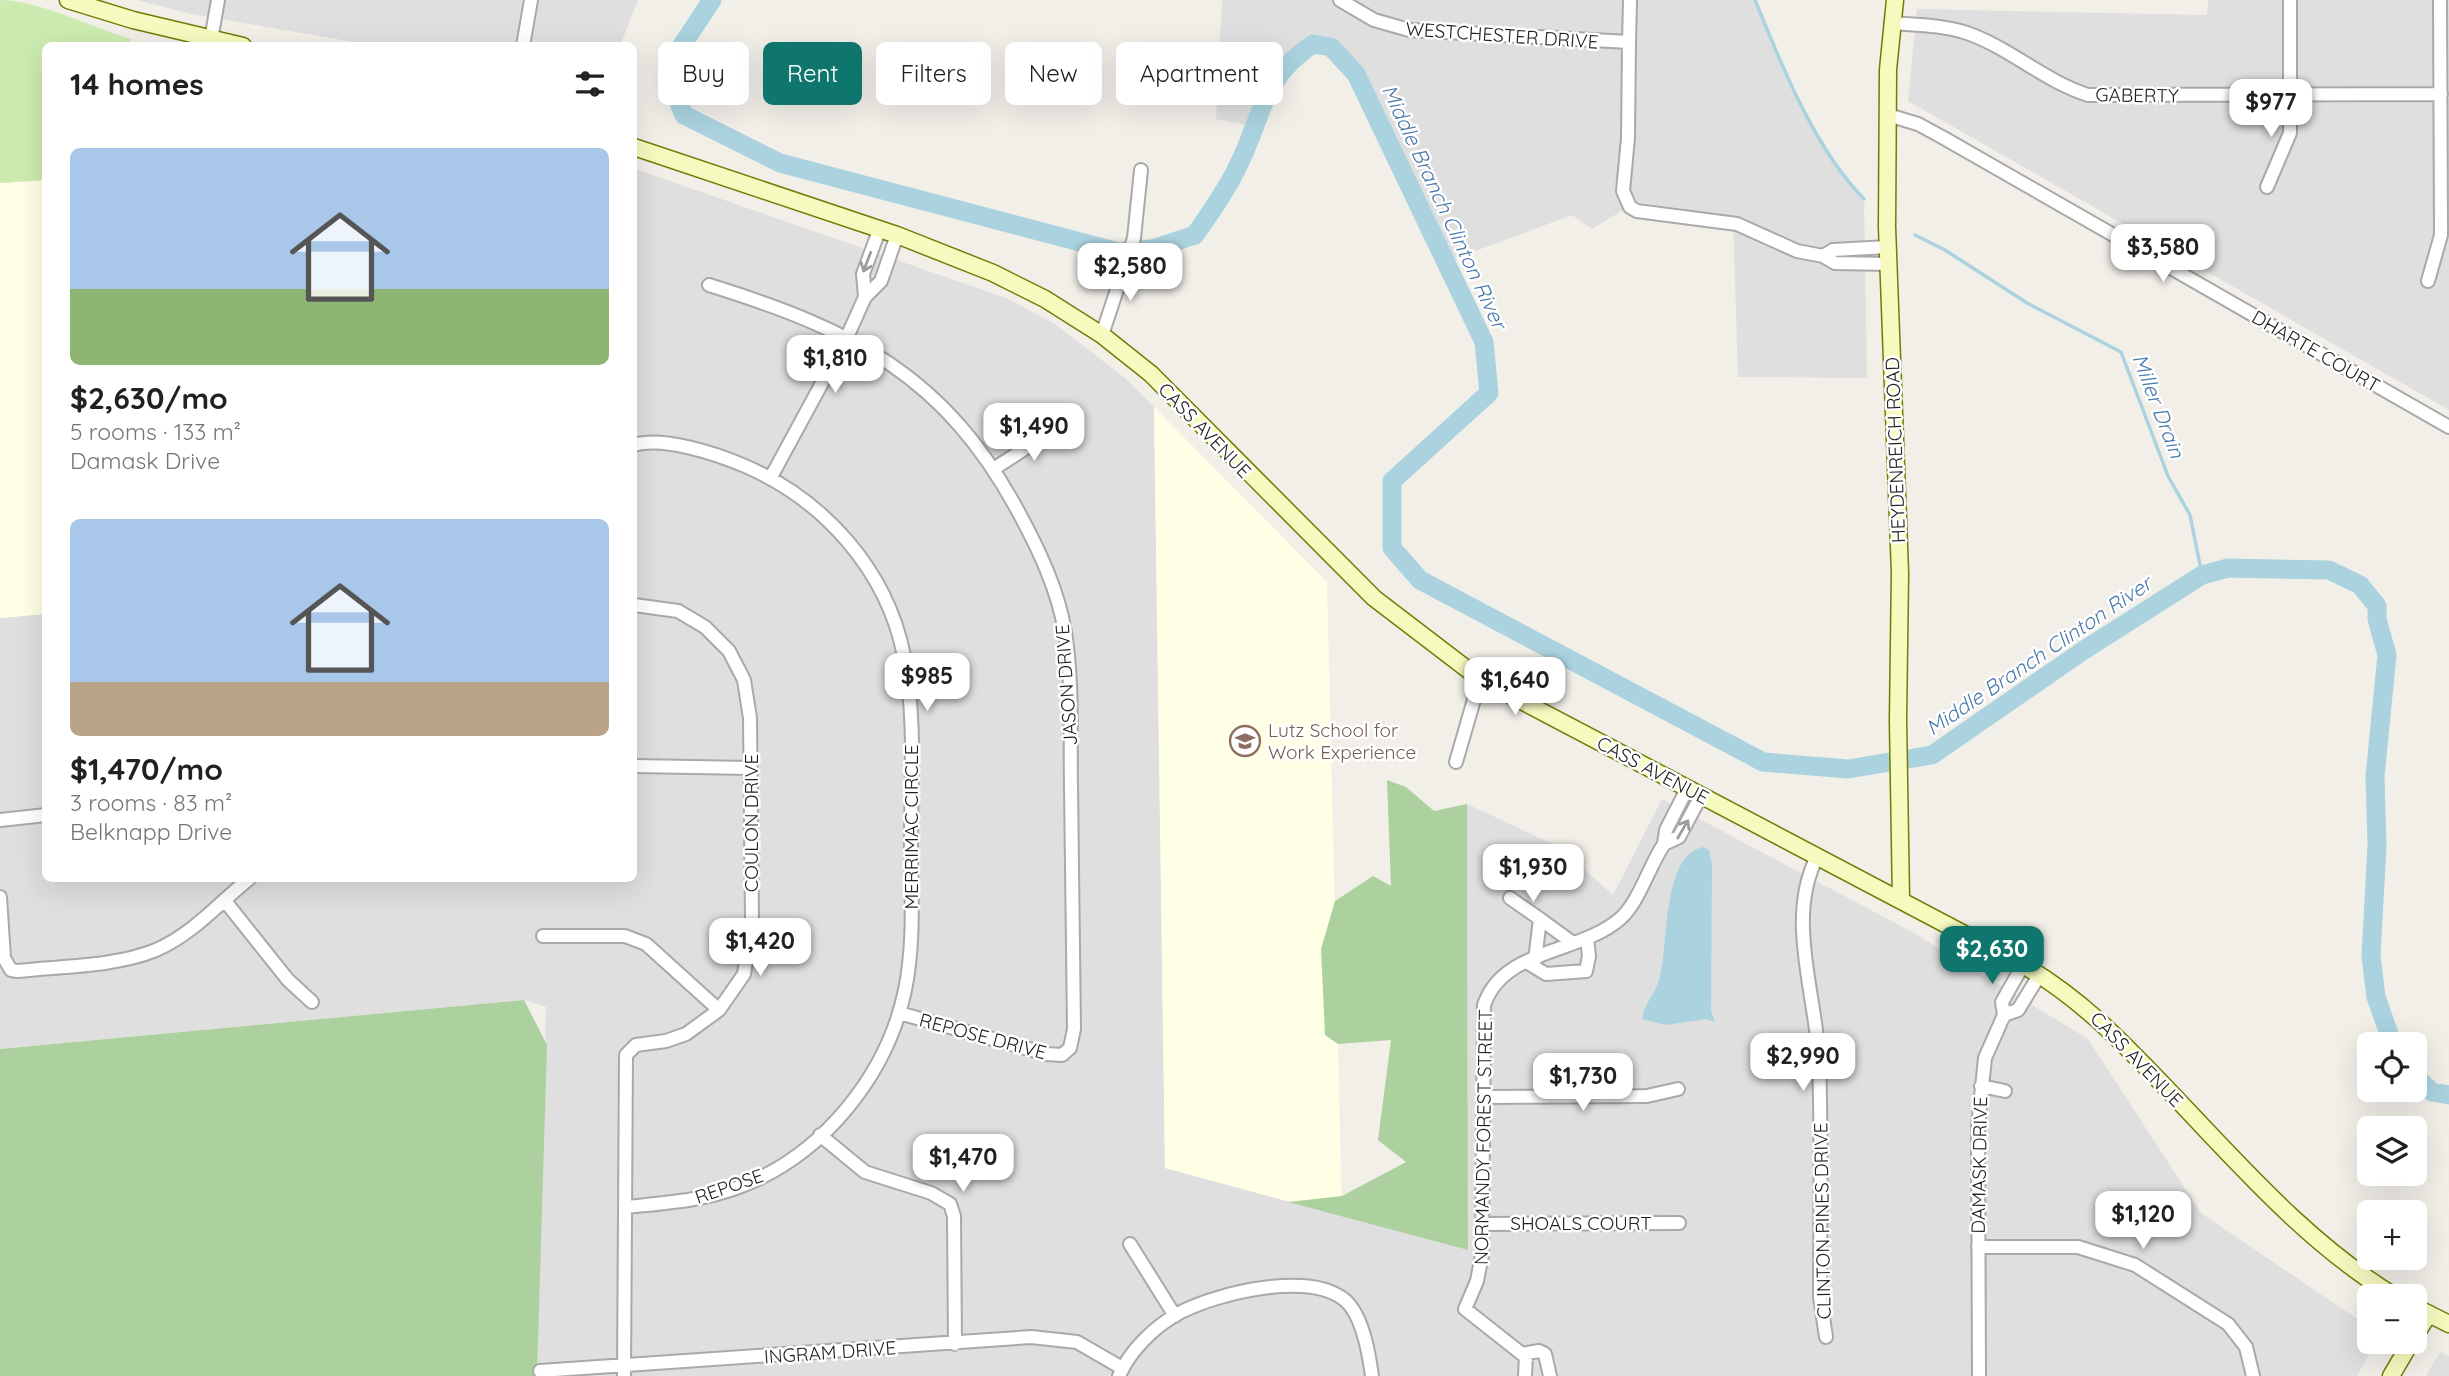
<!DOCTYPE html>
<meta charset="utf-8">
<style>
body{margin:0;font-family:Quicksand,sans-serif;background:#f6f6f6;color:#202124;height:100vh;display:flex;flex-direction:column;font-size:26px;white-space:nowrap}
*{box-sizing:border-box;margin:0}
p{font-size:23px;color:#757577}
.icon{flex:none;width:38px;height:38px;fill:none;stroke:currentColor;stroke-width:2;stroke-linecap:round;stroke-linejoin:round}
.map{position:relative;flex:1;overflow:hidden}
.drawer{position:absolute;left:42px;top:42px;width:595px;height:840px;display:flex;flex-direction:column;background:#fff;border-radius:10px;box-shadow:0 7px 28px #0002}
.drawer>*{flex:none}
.banner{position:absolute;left:658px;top:42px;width:665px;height:63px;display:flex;gap:14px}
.controls{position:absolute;left:2357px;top:1032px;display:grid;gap:14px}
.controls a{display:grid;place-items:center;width:70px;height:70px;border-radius:10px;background:#fff;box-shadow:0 7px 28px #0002;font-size:35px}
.price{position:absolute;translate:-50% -60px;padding:0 16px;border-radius:14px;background:#fff;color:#222;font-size:23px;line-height:46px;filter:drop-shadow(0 2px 4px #0008)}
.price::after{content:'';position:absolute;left:50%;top:42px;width:21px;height:16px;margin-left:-10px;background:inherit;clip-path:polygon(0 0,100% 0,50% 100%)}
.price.selected{background:#0f766e;color:#fff}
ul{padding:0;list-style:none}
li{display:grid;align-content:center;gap:14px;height:371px;padding:0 28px}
li span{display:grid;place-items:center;height:217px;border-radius:10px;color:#555}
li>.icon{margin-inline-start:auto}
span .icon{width:126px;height:126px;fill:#fffc;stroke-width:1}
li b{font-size:30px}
h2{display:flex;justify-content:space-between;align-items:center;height:84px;padding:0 28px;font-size:30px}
.chip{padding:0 24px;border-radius:10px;background:#fff;box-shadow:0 7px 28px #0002;font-size:24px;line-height:63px}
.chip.selected{background:#0f766e;color:#fff}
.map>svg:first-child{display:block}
.residential{fill:#e0dfdf}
.education{fill:#ffffe5}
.grass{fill:#cdebb0}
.forest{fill:#add19e}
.water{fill:#aad3df}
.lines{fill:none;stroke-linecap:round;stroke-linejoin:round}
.stream{stroke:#aad3df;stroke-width:3.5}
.river{stroke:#aad3df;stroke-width:19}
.street-casing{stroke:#a9a9a9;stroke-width:16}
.secondary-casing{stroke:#707d05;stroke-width:19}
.street{stroke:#fff;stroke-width:12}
.secondary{stroke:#f7fabf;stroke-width:16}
.oneway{stroke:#9c9c9c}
.labels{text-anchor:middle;stroke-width:5;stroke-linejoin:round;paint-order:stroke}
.street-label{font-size:19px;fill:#222;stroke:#fff}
.education-label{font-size:19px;fill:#785e54;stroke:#fff;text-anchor:start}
.water-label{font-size:21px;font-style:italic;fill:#4a7aab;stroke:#fff}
</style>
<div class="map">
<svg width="2449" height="1376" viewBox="0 0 2449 1376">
<rect width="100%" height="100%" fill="#f2efe9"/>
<path class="residential" d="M137,0H638L620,46L371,45L191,14Z
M1222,0H1755L1780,62L1812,122L1845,180L1864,199L1867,378L1738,377L1733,216L1636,202L1592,229L1572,215L1446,262L1356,74L1330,47L1313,44L1291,59L1271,83L1254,126L1216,119Z
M2208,0H2449V410L1908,101L1917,9L2207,15Z
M635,169L1006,298L1055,324L1125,378L1154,407L1165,1168L1468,1250L1467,804L1561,848L1613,895L1662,799L1912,932L2088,1039L2201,1213L2369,1327L2370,1342H2376L2357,1376H537L546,1007L524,1000L0,1049V618L45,614L46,878H634Z
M2440,1352L2449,1356V1376H2426Z"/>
<path class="education" d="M634,168L635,169V394L634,393Z
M45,180V614L0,618V183Z
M1154,407L1327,582L1342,1216L1165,1168Z"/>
<path class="grass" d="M0,0C39,0 90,27 131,39L130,45L46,46L45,180L0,183Z"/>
<path class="forest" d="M1387,780L1406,787L1434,811L1467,804L1468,1250L1288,1202L1342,1196L1406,1162L1378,1140L1391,1040L1338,1044L1325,1035L1321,949L1335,901L1373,876L1391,886Z
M524,1000L547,1045L537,1376H0V1049Z"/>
<path class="water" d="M1704,847L1709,850L1712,865L1711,1011L1715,1022L1706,1019L1666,1025L1642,1019C1644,1004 1655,994 1659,980C1669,949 1661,853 1704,847Z"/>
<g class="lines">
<path class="stream" d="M1755,0C1782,66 1814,148 1864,199
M1915,235L1945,250L2027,303L2121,352L2168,476L2190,515L2202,575"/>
<path class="river" d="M712,0L669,65L675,94L684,115L780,163L1118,252L1152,249L1195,235C1210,213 1227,190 1238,166C1264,114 1260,80 1313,44L1331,47L1356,74L1484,342L1489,393L1392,481V548L1420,580L1763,762L1848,769L1932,755L2084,650L2202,575L2228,568L2329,570L2360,585L2377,606V619L2387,655L2375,776L2377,846L2371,956L2376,997L2393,1045
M2415,1076L2432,1092L2449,1095"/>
<g class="street-casing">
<path id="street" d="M1340,0L1374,20L1409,30L1629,42L1630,0
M1891,23C1916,25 1943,25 1967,33C2010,48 2044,81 2088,95L2441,94
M211,40L218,0
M1629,42L1628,138L1623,191L1630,207L1637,211L1737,224L1797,251L1823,256
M523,46L531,0
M1888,115L1918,124L1942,137L2449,427
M2267,187L2290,133V0
M1888,247L1833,250L1823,256L1835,263L1889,264
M2428,281L2441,235L2440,0
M709,285C853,330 945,375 1019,513C1039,550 1058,590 1065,632C1073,682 1070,735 1071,785C1072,867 1073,948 1074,1029L1070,1048L1062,1055L1047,1054L899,1013
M865,297L863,274L880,228
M1102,335L1134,238L1141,170
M995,468L1055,429
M771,477L847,337L865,297L881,281L897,235
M1456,762L1480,679
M634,766L750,768
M1687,789L1666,830L1664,844L1679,837L1701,796
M0,820L46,815
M1817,857C1785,919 1817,997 1819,1062C1822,1140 1820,1219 1820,1297L1826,1337
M0,897L4,958L11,970L17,971C62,966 114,967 156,950C193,934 219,903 250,878
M1510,898L1540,919
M225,901L288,980L312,1002
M543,936H625L646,944L719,1010
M1535,960L1540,919L1573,943
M1528,963L1546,974L1586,971L1589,956L1587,938
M2004,1015L2018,1010L2040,974
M1981,1086L2005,1091
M1483,1097L1647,1096L1678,1089
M820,1135L865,1172L931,1193L950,1204L954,1216L955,1344
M626,1207C664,1203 702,1201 739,1187C822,1156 887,1076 905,990C915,941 911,891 911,842C911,781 916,716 904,656C887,570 824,500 745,466C717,454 663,436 634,445
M1483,1224L1679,1223
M1130,1244L1175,1316
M1978,1247H2078L2135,1265L2228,1324L2246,1347L2253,1376
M540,1371L1031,1337L1077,1342L1122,1368
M624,1376L626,1055L636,1045L666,1041L686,1034L719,1010L744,974L752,921L750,718L744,680L729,651L705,627L678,611L634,605
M1119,1376C1130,1350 1156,1325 1181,1312C1218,1293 1311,1270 1346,1301C1363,1317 1369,1354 1372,1376
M1525,1376L1526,1354
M1550,1376L1545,1354L1539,1351L1522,1354L1465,1309L1477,1281L1482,1255L1484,1005C1503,948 1581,954 1621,918C1640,900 1649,866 1664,844
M1979,1376L1978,1126L1985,1058L2004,1015L2002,1002L2023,965"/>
</g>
<g class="secondary-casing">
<path id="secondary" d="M68,0L133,20L243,46
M1895,0L1888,70L1887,227L1900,573L1898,720L1901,900
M634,147L897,235L993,273L1045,299L1102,335L1151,374L1374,598L1480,679L2023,965C2082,999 2125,1045 2171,1093C2241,1166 2309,1245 2396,1297
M2415,1307L2449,1324
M2415,1336L2428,1315
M2391,1376L2411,1342"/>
</g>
<use href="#street" class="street"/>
<use href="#secondary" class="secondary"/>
</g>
<defs><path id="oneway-shaft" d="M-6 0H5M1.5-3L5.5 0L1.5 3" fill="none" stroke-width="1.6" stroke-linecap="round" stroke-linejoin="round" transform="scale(1.75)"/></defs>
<g class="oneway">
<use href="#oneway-shaft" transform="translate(867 262) rotate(111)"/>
<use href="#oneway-shaft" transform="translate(1683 829) rotate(-60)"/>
</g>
<defs>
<g id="school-ring" transform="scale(1.575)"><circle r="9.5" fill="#fff" stroke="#8d6e63" stroke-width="1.5"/><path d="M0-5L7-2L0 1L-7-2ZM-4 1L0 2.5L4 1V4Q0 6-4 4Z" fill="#8d6e63"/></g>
</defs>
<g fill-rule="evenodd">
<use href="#school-ring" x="1245" y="741"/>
</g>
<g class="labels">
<g class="street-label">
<text transform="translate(1502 35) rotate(4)" y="7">WESTCHESTER DRIVE</text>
<text transform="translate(2137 95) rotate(1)" y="7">GABERTY</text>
<text transform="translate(2316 351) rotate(30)" y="7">DHARTE COURT</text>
<text transform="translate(1205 430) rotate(46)" y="7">CASS AVENUE</text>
<text transform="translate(1895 450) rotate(-92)" y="7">HEYDENREICH ROAD</text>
<text transform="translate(1066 685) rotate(-94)" y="7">JASON DRIVE</text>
<text transform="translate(1653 770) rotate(28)" y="7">CASS AVENUE</text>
<text transform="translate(751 823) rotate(-90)" y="7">COULON DRIVE</text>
<text transform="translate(911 827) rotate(-90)" y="7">MERRIMAC CIRCLE</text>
<text transform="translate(983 1036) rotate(15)" y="7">REPOSE DRIVE</text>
<text transform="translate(2137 1059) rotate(46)" y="7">CASS AVENUE</text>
<text transform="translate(1483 1137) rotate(-89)" y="7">NORMANDY FOREST STREET</text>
<text transform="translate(1979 1165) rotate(-89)" y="7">DAMASK DRIVE</text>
<text transform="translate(729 1186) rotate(-19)" y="7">REPOSE</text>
<text transform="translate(1822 1221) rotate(-91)" y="7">CLINTON PINES DRIVE</text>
<text x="1581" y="1230">SHOALS COURT</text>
<text transform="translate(830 1352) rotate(-4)" y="7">INGRAM DRIVE</text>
</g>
<g class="education-label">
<text x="1268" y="737">Lutz School for<tspan x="1268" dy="22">Work Experience</tspan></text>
</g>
<g class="water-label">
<text transform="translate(1444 207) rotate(65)" y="7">Middle Branch Clinton River</text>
<text transform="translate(2158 406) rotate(69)" y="7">Miller Drain</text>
<text transform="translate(2039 656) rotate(-34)" y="7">Middle Branch Clinton River</text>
</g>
</g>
</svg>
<div class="controls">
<a><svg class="icon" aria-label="locate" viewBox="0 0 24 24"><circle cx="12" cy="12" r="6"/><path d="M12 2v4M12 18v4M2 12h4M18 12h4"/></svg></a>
<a><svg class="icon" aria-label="layers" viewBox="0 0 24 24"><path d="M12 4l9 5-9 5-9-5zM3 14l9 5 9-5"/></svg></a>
<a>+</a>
<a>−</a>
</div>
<b class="price" style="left:2271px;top:139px">$977</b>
<b class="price" style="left:2163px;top:284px">$3,580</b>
<b class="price" style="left:1130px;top:303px">$2,580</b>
<b class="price" style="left:835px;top:395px">$1,810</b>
<b class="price" style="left:1034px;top:463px">$1,490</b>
<b class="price" style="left:927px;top:713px">$985</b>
<b class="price" style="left:1515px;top:717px">$1,640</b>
<b class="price" style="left:1533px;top:904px">$1,930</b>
<b class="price" style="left:760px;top:978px">$1,420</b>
<b class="price selected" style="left:1992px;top:986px">$2,630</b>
<b class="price" style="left:1803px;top:1093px">$2,990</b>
<b class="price" style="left:1583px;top:1113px">$1,730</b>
<b class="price" style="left:963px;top:1194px">$1,470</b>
<b class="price" style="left:2143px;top:1251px">$1,120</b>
<div class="banner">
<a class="chip">Buy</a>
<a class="chip selected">Rent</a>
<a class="chip">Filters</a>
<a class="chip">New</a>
<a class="chip">Apartment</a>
</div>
<section class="drawer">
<h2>14 homes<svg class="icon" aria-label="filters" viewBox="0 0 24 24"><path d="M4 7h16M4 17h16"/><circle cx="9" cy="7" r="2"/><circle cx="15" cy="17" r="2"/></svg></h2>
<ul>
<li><span style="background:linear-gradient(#a9c7e8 65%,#8fb573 0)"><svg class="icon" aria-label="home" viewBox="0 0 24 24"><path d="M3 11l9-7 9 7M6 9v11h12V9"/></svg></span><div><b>$2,630/mo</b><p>5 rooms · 133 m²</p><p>Damask Drive</p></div></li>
<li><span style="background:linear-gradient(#a9c7e8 75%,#b9a48a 0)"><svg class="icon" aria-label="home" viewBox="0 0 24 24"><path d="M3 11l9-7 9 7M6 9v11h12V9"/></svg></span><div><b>$1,470/mo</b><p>3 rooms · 83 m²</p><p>Belknapp Drive</p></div></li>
</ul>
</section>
</div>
